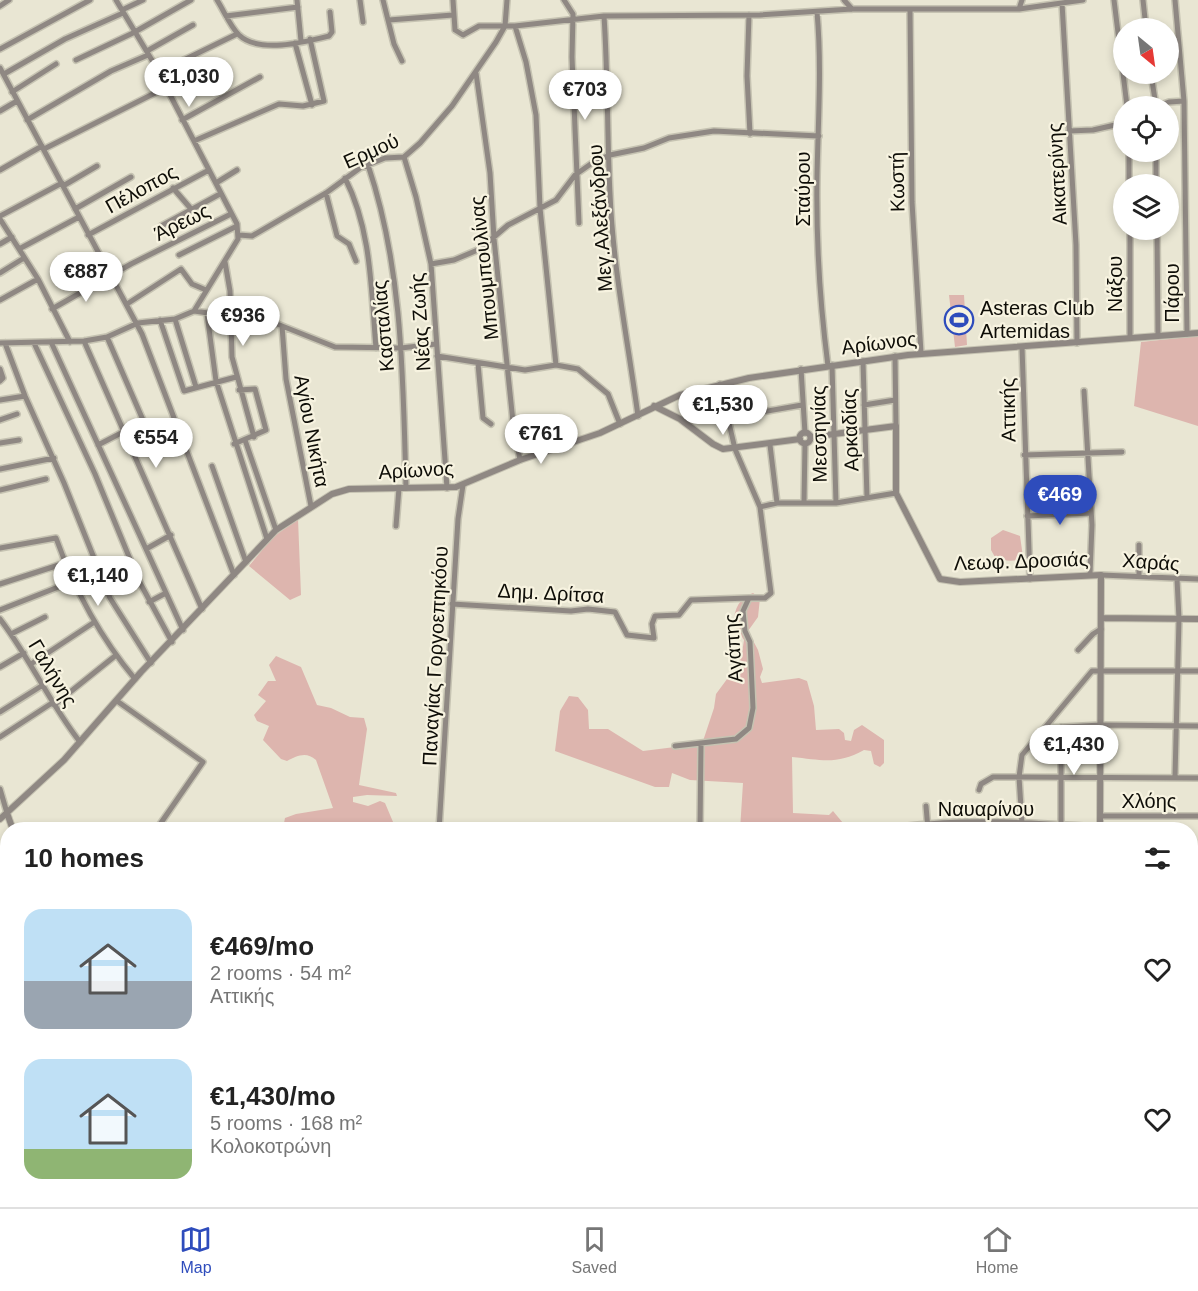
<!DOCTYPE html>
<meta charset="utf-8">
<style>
body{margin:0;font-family:Arial,sans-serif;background:#f2f2f2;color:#222;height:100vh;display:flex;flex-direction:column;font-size:22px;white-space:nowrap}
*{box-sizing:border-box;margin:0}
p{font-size:20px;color:#767676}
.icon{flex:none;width:33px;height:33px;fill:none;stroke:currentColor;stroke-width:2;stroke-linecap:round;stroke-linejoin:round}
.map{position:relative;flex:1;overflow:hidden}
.side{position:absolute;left:0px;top:822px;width:1198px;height:386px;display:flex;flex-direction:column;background:#fff;border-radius:24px 24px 0 0;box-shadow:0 3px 9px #0003}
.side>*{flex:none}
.needle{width:39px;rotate:151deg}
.controls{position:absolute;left:1113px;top:18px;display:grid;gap:12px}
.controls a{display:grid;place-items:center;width:66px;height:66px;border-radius:50%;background:#fff;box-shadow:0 3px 9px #0003;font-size:30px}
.price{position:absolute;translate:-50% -51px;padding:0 14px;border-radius:21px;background:#fff;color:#222;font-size:20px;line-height:39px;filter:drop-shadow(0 2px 3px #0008)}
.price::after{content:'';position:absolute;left:50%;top:36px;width:18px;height:14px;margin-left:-9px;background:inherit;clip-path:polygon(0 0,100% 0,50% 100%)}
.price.current{background:#2e4cbc;color:#fff}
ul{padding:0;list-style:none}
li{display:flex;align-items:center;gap:18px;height:150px;padding:0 24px}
li span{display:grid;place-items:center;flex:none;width:168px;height:120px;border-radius:18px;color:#555}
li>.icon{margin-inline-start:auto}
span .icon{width:72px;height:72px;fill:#fffc;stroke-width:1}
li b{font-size:26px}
h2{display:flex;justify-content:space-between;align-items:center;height:72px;padding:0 24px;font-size:26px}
.dock{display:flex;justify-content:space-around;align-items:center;height:84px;border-top:2px solid #e0e0e0;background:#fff;font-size:16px;color:#767676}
.dock a{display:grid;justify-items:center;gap:3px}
.dock .current{color:#2e4cbc}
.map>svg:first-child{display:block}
.green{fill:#ddb5ae}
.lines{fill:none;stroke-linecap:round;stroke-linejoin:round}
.minor-casing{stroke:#c6c3b2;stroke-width:8}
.tertiary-casing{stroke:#c6c3b2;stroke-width:8}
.minor{stroke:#8f8883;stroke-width:5}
.tertiary{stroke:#8f8883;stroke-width:6}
.labels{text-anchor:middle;stroke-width:4.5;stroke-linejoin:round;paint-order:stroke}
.street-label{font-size:20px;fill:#0e0d07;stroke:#f7f3e0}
.poi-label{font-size:20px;fill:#0e0d07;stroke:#f7f3e0;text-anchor:start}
</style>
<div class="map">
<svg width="1198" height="1207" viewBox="0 0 1198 1207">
<rect width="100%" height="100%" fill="#e9e6d3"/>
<path class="green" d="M949,295H964L967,345L955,347Z
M1198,336V426L1134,406L1141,342Z
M298,519L301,595L290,600L249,566L272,538Z
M1003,530L1020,536L1023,557C1014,563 1005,561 995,557L991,550V538Z
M753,593L760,598L758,617L748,631L758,650L763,669L760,677L762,683L799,678L807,681L814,706L816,730L839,729L844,733L845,740L851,741L854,730L862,725L884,740V763L880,767L874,764L871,751L864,750C837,765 822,760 792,757L793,813L829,815L833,811L848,829L740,830L743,783L690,780L672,773L669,787H655L555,751L560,711L569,696L578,697L588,710L589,729H608L643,751L683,746H698L703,741L714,708L716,694L733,671L742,653L744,640L733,623C735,608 739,598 753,593Z
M276,656L301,667L317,705L331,708L350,717L364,718L367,729L359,785L396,793L397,796L367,795L353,797V802L368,806L380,801L385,803L396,829H286L284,823L285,818L296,814L333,808L316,760C306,751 297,756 287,761L281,759L263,740L269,726L257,721L254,715L266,701L258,695L268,681H276L269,665Z
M581,1200H632L631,1207H578Z
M795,1200H912L915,1207H783Z"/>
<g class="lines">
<g class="minor-casing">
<path id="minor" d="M217,0C224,11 230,26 239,35C259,54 305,42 329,36L332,32L330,12
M297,0L301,41
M360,0L363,22
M383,0L394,44L402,61
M453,0L455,30L463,35L479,26H515L604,16L760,15L852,9H1019L1083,0
M564,0L573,14L572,57L579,223
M844,0L852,9
M1114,0L1127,106
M1143,0L1146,28
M1175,0L1184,101L1187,334
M1062,3L1076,245L1077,343
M0,6L9,0
M1019,9L1022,0
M122,10L143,0
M910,10L912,202L921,353
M817,12C822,67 818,122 817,177C816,240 820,304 828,366
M749,15L747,76L750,134
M226,16L298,7
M604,16C608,76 607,135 610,194C613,268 628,342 638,416
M389,20L453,15
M515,26L526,62L536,115L540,208L556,365
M295,43L312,105
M0,49L90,0
M147,51L193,25
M76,60L133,33L191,0
M0,68L142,334L234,575
M157,73L237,34
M476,73L490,173L494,239L513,422L520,460
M4,74L65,39L123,13
M1151,74L1156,106
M12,92L56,64
M1158,106L1169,102L1184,101
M0,111L17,101
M27,120L111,71L148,55
M182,120L260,77
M1069,131L1093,130L1124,123
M194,141L279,104L303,106L324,101L310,39
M44,149L165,88
M1129,152V184
M1156,152V184
M404,157L416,197L431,264L447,488
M368,165C403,269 403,379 406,488
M0,170L42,146
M345,178C372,231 371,291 376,348
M216,183L237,170
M63,186L97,166
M173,188L192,210
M326,193L337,236L349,244L356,261
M75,209L131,177
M0,216L62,183
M0,219L38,279L70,342
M161,226L220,194
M1130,230V338
M1157,230L1158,336
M88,235L209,170
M239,235L252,236L326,193L360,168L385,158L404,157L420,143L452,106L496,42L505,26L507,0
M0,244L12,237
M19,249L79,217
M179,255L237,226
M225,262L230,291L232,357L254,437
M431,264L454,260L480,249L508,225L556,200L575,175L595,161L610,155L644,148L669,138L714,131L819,136
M0,273L24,258
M0,300L38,279
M127,304L181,269L192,284L206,290
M52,309L131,264L231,214
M194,311L272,322L335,347L401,348L436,344
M207,314L216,381L267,539
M175,319L196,387
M160,320L184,391L236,377
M282,326L286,379L311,506
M107,337L156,450
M84,341L202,609
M51,342L146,549L171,535
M0,343L84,341L107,337L138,323L175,319L194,311L238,239L237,224L153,62L116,0
M5,343L25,396L64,483L110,598L151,663
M34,343L95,474L139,581L172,642
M1022,347L1030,579
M437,356L525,370L556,365L578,369L608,394L620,424
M895,356L896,426
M863,361L867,498
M478,364L483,418L491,424
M832,365L836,503
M0,369L3,378L0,381
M801,369L805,433
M1084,391L1092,525L1090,574
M0,400L25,396
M864,405L895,400
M728,418L802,405
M0,420L17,414
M245,440L276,530
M0,443L19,440
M234,444L266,430L255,389L239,390
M98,445L125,431
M770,445L777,503
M1024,455L1122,452
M212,466L246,562
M0,469L54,458
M0,490L46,479
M804,502L805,444
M760,507L777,503H836L896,493
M1027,516L1091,513
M396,526L399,488
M1139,545V576
M0,548L56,538C75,591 99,636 135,679
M146,549L183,630
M1101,575L1198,579
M0,584L65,563
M149,602L166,593
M452,604L571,611L588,609L615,612L627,635L654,638L652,624L655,616L679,615L691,600L749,598
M0,610L99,571
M0,619C30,658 50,704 80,742
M11,634L45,617
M1078,650L1093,634L1101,629
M31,664L93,623
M0,667L24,653
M117,701L203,762L156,830
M54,705L115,656
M0,712L43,685
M1047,728L1101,725L1198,726
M0,737L52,703
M675,746L736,739L749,728L753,708L750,642L745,631L743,611L749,598H765L771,593L760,507L735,449L720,384
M1175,777L1179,619L1177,579
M0,789L7,813
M979,790L981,784L993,777L1198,778
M926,806L928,830
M1101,816H1198
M1022,823L1019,777L1022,755L1092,671H1198
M1061,825V727
M908,826C971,818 1036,823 1100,827
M439,830L458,519L463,485
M700,830L701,745
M1191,853H1198
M1191,891H1198
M1191,929H1198
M1191,966L1198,967
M0,983L8,989
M0,998L8,991
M1191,1009H1198
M0,1043L8,1053
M1191,1084L1198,1083
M0,1154L8,1148
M1191,1157H1198
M0,1194L8,1188
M145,1200L156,1207
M369,1200L371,1207
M513,1200L517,1207
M956,1200L957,1207
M63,1207L72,1200
M127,1207L135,1200
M567,1207L568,1200
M635,1207L637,1200
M1085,1207L1091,1205L1099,1207
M1176,1207V1200"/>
</g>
<g class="tertiary-casing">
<path id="tertiary" d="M654,406L680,419L713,444L723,449L800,439
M799.5 438a5.5 5.5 0 1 1 11 0a5.5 5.5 0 1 1-11 0Z
M811,437L896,426V493L940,579L960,582L1101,575L1100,830
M1101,618L1198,619
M7,813L13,830
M0,819L64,760L141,672L276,530L332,494L349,489L456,487L520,460L600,433L680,395L749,378L908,355L1198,333
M298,1200L301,1207
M1099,1200V1207"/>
</g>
<use href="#minor" class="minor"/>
<use href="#tertiary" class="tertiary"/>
</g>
<defs>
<g id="stadium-ring" transform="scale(1.5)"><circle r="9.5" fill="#f7f3e0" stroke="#2e4cbc" stroke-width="1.5"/><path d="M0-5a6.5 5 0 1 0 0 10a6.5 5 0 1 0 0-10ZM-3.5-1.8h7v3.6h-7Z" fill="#2e4cbc"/></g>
</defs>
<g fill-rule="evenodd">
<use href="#stadium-ring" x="959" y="320"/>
</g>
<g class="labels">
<g class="street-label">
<text transform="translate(371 151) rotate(-24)" y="7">Ερμού</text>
<text transform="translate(1057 174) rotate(-93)" y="7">Αικατερίνης</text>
<text transform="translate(897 182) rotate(-91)" y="7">Κωστή</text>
<text transform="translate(141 189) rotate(-29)" y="7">Πέλοπος</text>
<text transform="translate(803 189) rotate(-90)" y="7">Σταύρου</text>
<text transform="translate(600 218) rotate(-94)" y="7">Μεγ.Αλεξάνδρου</text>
<text transform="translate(182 222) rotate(-26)" y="7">Άρεως</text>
<text transform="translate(484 268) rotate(-96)" y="7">Μπουμπουλίνας</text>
<text transform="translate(1115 284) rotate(-90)" y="7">Νάξου</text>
<text transform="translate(1172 293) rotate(-90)" y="7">Πάρου</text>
<text transform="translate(420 322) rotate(-94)" y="7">Νέας Ζωής</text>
<text transform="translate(383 326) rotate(-95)" y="7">Κασταλίας</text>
<text transform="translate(879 343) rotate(-7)" y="7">Αρίωνος</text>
<text transform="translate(1008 410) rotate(-91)" y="7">Αττικής</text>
<text transform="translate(850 430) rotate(-92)" y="7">Αρκαδίας</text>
<text transform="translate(312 431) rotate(79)" y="7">Αγίου Νικήτα</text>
<text transform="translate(819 434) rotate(-91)" y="7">Μεσσηνίας</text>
<text transform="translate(416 470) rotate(-3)" y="7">Αρίωνος</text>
<text transform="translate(1021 561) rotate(-2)" y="7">Λεωφ. Δροσιάς</text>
<text transform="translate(1151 562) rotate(4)" y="7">Χαράς</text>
<text transform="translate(551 593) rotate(3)" y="7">Δημ. Δρίτσα</text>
<text transform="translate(733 648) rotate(-94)" y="7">Αγάπης</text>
<text transform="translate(435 656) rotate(-87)" y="7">Παναγίας Γοργοεπηκόου</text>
<text transform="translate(53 673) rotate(59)" y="7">Γαλήνης</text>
<text x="1149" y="808">Χλόης</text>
<text x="986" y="816">Ναυαρίνου</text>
</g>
<g class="poi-label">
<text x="980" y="315">Asteras Club<tspan x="980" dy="23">Artemidas</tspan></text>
</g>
</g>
</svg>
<div class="controls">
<a><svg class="needle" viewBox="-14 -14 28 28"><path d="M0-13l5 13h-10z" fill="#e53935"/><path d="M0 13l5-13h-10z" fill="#767676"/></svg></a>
<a><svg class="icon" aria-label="locate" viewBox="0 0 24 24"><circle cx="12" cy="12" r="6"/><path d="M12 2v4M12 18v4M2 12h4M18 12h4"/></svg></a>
<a><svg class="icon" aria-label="layers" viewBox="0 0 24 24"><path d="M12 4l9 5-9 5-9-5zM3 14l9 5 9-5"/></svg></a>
</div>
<b class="price" style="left:189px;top:108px">€1,030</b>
<b class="price" style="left:585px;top:121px">€703</b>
<b class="price" style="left:86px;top:303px">€887</b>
<b class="price" style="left:243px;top:347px">€936</b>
<b class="price" style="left:723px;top:436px">€1,530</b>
<b class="price" style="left:541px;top:465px">€761</b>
<b class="price" style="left:156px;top:469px">€554</b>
<b class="price current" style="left:1060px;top:526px">€469</b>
<b class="price" style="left:98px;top:607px">€1,140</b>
<b class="price" style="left:1074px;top:776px">€1,430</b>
<section class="side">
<h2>10 homes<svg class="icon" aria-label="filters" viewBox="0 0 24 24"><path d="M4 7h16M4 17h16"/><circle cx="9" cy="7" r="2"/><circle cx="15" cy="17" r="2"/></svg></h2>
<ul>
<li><span style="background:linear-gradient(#bfe0f5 60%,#9aa5b1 0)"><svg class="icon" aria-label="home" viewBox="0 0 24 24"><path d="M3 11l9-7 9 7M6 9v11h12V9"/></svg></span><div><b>€469/mo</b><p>2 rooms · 54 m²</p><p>Αττικής</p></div><svg class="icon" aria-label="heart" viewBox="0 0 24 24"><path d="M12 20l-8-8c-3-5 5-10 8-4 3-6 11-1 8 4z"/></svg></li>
<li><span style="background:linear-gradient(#bfe0f5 75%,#8fb573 0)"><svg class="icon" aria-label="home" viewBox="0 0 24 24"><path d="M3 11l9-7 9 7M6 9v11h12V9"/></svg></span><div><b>€1,430/mo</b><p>5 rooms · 168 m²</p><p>Κολοκοτρώνη</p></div><svg class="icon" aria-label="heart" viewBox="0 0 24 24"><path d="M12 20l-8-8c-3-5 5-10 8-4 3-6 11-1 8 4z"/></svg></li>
</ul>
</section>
</div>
<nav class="dock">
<a class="current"><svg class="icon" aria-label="map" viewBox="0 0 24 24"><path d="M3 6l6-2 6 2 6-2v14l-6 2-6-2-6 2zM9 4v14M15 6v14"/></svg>Map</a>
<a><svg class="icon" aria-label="saved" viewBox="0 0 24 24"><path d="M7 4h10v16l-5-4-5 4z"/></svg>Saved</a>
<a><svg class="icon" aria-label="home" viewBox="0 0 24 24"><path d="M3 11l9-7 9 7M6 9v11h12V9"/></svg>Home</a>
</nav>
